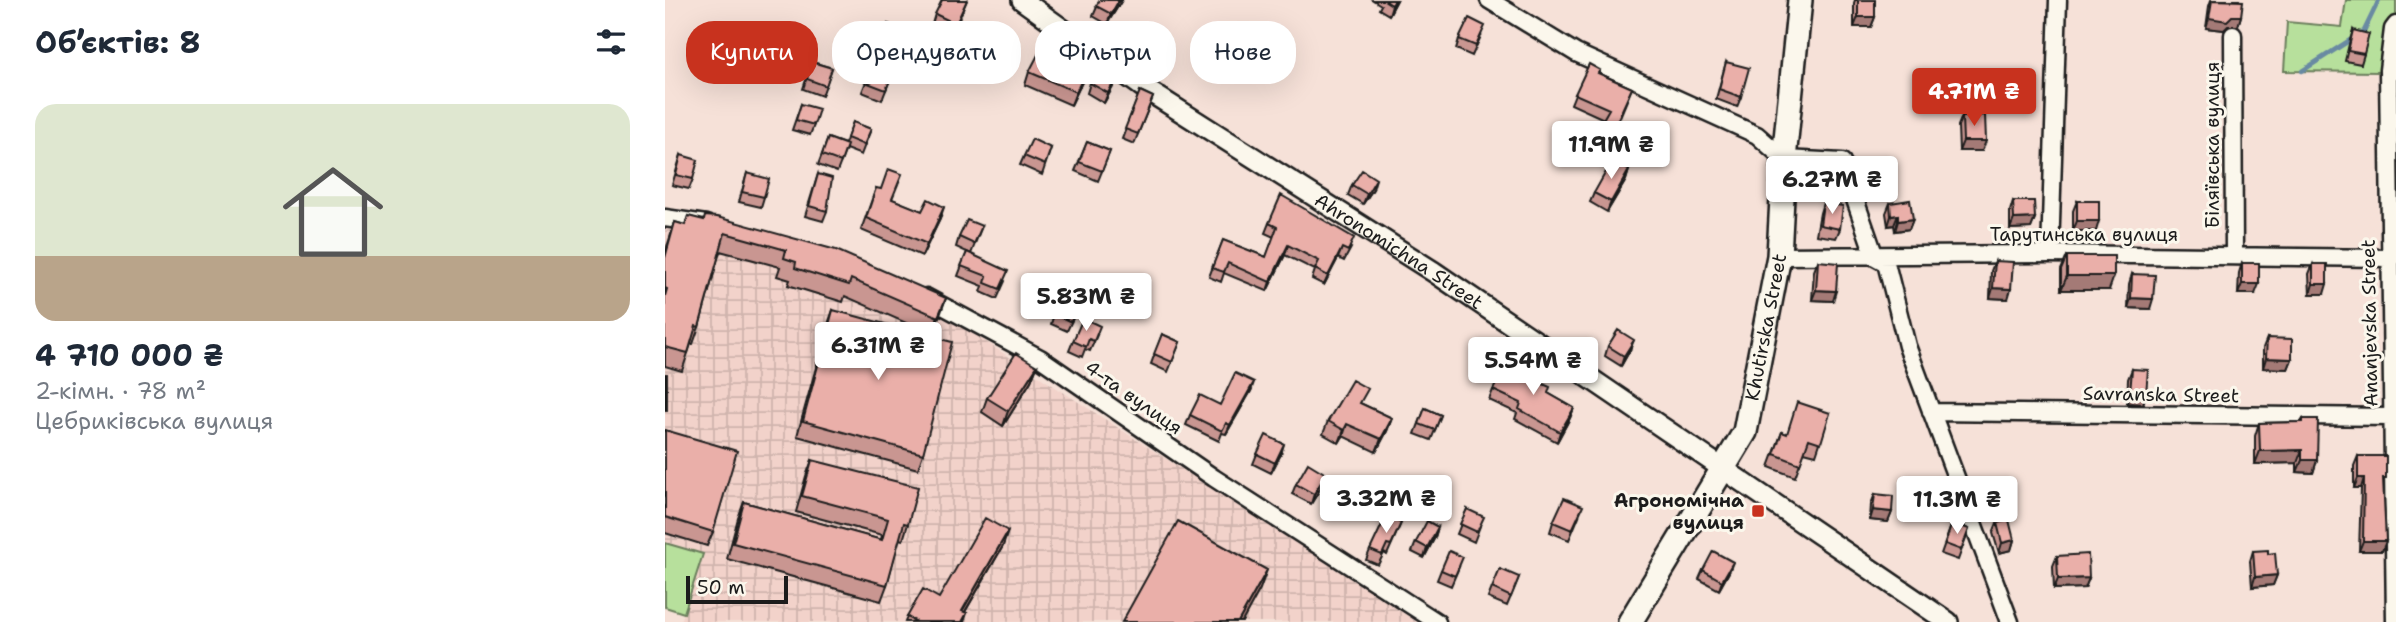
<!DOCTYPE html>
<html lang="uk">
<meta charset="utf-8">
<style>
body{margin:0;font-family:"Shantell Sans",sans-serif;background:#f2f2f3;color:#1f2937;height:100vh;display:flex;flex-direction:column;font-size:26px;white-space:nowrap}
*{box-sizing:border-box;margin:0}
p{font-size:23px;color:#747a83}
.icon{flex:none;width:38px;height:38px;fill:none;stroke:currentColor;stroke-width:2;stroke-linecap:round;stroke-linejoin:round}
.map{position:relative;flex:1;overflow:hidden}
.sheet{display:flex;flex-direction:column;background:#fff;width:665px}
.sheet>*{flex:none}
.banner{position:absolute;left:21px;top:21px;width:665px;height:63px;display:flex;gap:14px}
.scale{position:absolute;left:21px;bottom:18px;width:102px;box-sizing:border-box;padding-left:7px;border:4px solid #1c1c1c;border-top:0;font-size:19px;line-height:24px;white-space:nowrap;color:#1c1c1c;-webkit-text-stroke:5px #fbf7ec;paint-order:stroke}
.price{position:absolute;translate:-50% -60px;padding:0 16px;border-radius:7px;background:#fff;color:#222;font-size:23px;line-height:46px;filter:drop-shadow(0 2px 4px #0008)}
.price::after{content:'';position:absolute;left:50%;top:42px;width:21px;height:16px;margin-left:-10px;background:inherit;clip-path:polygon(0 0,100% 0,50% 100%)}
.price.on{background:#c8321e;color:#fff}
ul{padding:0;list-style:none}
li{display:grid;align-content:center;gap:14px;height:371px;padding:0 35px}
li span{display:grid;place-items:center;height:217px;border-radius:21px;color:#555}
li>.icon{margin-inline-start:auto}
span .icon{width:126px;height:126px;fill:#fffc;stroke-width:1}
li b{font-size:30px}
h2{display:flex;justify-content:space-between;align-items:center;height:84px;padding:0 35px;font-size:30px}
.tag{padding:0 24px;border-radius:28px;background:#fff;box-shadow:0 7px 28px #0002;font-size:24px;line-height:63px}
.tag.on{background:#c8321e;color:#fff}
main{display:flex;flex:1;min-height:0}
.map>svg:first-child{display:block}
.industrial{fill:url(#industrial-grid)}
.green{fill:#b7e09c;stroke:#6a7e5c;stroke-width:2}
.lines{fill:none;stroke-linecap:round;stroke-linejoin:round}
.stream{stroke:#698aa2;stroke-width:4.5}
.minor-casing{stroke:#1c1c1c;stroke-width:21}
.tertiary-casing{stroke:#1c1c1c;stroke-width:24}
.secondary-casing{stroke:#1c1c1c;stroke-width:28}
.minor{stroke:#fbf7ec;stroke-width:16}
.tertiary{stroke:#fbf7ec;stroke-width:19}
.secondary{stroke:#fbf7ec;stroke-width:23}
.wall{fill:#c99691;stroke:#1c1c1c;stroke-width:2}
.shaded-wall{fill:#a47a76;stroke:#1c1c1c;stroke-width:2}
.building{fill:#eaafa9;stroke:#1c1c1c;stroke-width:2}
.poi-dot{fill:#c8321e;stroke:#fbf7ec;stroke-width:2.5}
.labels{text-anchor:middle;stroke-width:6;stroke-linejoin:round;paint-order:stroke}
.street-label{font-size:19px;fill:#1c1c1c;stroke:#fbf7ec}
.poi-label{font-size:19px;font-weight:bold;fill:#1c1c1c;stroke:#fbf7ec;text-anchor:end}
</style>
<main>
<section class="sheet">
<h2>Об’єктів: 8<svg class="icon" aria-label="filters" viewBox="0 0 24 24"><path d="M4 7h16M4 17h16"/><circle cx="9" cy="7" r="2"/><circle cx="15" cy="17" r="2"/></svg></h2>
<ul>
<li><span style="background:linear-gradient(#dfe7d0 70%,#b9a48a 0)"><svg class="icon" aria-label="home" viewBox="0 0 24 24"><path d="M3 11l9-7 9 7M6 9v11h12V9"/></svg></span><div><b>4 710 000 ₴</b><p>2-кімн. · 78 m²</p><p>Цебриківська вулиця</p></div></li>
</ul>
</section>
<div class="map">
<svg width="1731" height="622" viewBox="0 0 1731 622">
<defs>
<pattern id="industrial-grid" width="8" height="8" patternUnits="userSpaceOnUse" patternTransform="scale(1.75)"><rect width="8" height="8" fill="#f2d2ca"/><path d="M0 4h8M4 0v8" fill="none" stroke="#cfb4ad"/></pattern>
</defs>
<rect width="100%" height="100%" fill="#f6e1d8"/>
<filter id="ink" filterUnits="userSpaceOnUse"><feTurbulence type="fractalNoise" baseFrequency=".0143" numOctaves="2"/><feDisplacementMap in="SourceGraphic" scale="14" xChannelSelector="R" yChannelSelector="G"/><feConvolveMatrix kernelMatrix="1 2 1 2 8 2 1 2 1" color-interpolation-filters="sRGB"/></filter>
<g filter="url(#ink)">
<path class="industrial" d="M0,226L24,227L275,312L752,622H16L37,555L0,543Z"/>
<path class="green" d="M1681,0H1731V16L1723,25L1715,72L1619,71L1622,22L1677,27Z
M0,543L38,554L19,613L0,607Z"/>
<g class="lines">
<path class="stream" d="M1637,71L1699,31L1714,0"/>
<g class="minor-casing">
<path id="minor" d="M824,0L911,53L1092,135L1119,159L1177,162L1210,257L1221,263L1242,346L1345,622
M1568,35L1569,255
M0,218L41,224
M1385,254L1393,0
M1114,256L1385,254L1724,258
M261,297L375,358L549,478L772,622
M1266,412L1726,417
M1730,622L1723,70L1728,29L1731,25"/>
</g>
<g class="tertiary-casing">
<g id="tertiary">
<path id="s1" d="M357,0L482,90L769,272L1283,622"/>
</g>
</g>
<g class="secondary-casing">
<g id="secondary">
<path id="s2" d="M965,622L1080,432L1114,256L1119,159L1135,0"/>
</g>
</g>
<use href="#minor" class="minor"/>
<use href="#tertiary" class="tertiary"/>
<use href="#secondary" class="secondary"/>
</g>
<path class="wall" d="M302,0L288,33L267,24L270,14Z
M435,0H457L442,24L428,16Z
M708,0H732L724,15L714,9L716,5Z
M1190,0H1193L1210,17L1206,27H1189V3Z
M1546,0H1574L1576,16L1573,26H1563L1559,30L1541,28L1544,6Z
M223,24L244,32L217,100L197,92Z
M1688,30L1699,54L1696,64L1680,61L1685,40Z
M816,36L807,56L791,49L794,39Z
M406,37L398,58L417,82L406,105L360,85L364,72Z
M147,62L167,68L157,96L138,89Z
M1061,62L1076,97L1072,107L1051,99Z
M933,73L967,88L950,129V141L935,167L918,157L922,147L939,119L906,104L910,94Z
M453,75L449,85L439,103L422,93L425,83Z
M475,91L488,97L469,144L457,139Z
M136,104L149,125L145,135L127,130Z
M1297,116L1317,151H1294L1293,126Z
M188,122L206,129L196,155L181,149L172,172L153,165L163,138L180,144Z
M422,142L445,151L433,181L410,171Z
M386,148L377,175L355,165L359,156Z
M16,155L28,179L24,189L7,185Z
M964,170L961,180L942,212L925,202L929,193Z
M82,173L99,197L96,207L74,202Z
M153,174L162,211L158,221L140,216Z
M687,185L708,189L698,204L683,195Z
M211,188L227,199L275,219L257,256L196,230Z
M1348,201L1370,218L1366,228L1345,229V211Z
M1412,201L1431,231H1408V211Z
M1158,203L1175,229L1171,238L1151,235L1155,213Z
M1225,203L1248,219L1244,229L1230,231L1229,225L1223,226L1221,213Z
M23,216L281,298L266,334L180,296L178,302L123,285L125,280L112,276L115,267L55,251L34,327L28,344H26L17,371L0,366V253L10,222L20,225Z
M604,223L686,248L679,261L673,258L659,285L647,279L650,270L620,255L602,291L559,273L556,282L544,277L558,240L601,257L609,237L600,233Z
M317,226L306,254L291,247L294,237Z
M302,252L340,281L332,299L316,292L318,286L293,276Z
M1402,256L1444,290H1396V270Z
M1153,261L1168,301L1147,300L1149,271Z
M1330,261L1343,299L1325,298L1326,271Z
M1577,263L1590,294H1573L1574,273Z
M1648,264L1659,294H1645L1644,274Z
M1467,274L1485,309L1463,308L1464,284Z
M168,310L258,454L253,469L132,436L163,324Z
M412,310L402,331L386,324L389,314Z
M497,334L515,342L503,372L486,364Z
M432,335L425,351L420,349L417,357L404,351L408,341Z
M1602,338L1627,359L1623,369L1598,368V348Z
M943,346L965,350L956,366L940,356Z
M372,366L366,381L338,426L317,412L322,398Z
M1467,369L1481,394L1478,404L1462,403L1463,379Z
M858,375L883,393L909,408L905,418L892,442L850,419L852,413L824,400L828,390Z
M586,391L561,434L557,433L554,441L521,425L525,415L555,405Z
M697,404L727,418L722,431L711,452L678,436L674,443L658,434L663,421Z
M760,408L776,415L766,440L750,434Z
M1165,413L1151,455L1139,452L1130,477L1104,467L1117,432L1121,434Z
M1638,419L1652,460L1648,473L1632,472V463L1590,464V436L1594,423L1636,422Z
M0,430L48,532L42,546L0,533Z
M592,454H616L606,473L588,464Z
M1693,456L1718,487L1721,541L1717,551H1694L1696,488H1689V466Z
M147,460L243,524L238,540L234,539L222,585L216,601L62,559L73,518L79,502L216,540L217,535L131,512L141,476Z
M1274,483L1291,507L1278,512L1271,493Z
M631,484H658L646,504L627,494Z
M1210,494L1227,512L1223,522L1205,520L1206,504Z
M802,509L815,526L809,542L792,534Z
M914,516L904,540L885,532L888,522Z
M736,523L722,555L719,553L713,565L701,560L705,550Z
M1287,523L1304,529L1293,560L1276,554Z
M1332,523L1349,540L1346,550L1334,553L1328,533Z
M773,527L770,537L759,558L747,552L751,542Z
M338,546L300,612L302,613L299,622H240L242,617L274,598Z
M1588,551L1603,554L1612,575L1608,585L1587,587L1585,561Z
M1392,556L1424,578L1420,588L1389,589L1388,566Z
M794,567L786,586L772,580L776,570Z
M1038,570L1064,572L1054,590L1034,579Z
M854,577L842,606L823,598L827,588Z"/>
<path class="shaded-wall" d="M454,0H457L442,24L446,14Z
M730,0H732L724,15L727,5Z
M1567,16H1576L1573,26H1563L1559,30L1541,28L1544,18Z
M1193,17H1210L1206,27H1189Z
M422,69L417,82L406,105L411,92Z
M453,75L449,85L439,103L443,93Z
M953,131L950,141L935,167L938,157Z
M1298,141H1321L1317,151H1294Z
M964,170L961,180L942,212L946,202Z
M711,179L708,189L698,204L702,194Z
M279,207L275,219L257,256L262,244Z
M1233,215L1229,225L1223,226L1226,216Z
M1370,218L1366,228L1345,229L1349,219Z
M1248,219L1244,229L1230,231L1233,221Z
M1412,221H1434L1431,231H1408Z
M623,245L620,255L602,291L605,282Z
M677,248L673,258L659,285L663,276Z
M1402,276H1449L1444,290H1396Z
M1577,284H1594L1590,294H1573Z
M1648,284H1662L1659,294H1645Z
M1328,288L1346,289L1343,299L1325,298Z
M1151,290L1171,291L1168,301L1147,300Z
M281,298L275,315L266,334L273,317Z
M1466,298L1488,299L1485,309L1463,308Z
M969,340L965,350L956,366L959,356Z
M1601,358L1627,359L1623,369L1598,368Z
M372,366L366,381L338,426L343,411Z
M589,382L586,391L561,434L565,425Z
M1465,393L1481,394L1478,404L1462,403Z
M909,408L905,418L892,442L895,432Z
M727,418L722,431L711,452L716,439Z
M682,424L678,436L674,443L679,430Z
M619,444L616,454L606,473L610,463Z
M1637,450L1632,463L1590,464L1595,451Z
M1637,460H1652L1648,473L1632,472Z
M661,474L658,484L646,504L649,494Z
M1693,478H1699L1696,488H1689Z
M1295,497L1291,507L1278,512L1282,503Z
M1208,510L1227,512L1223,522L1205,520Z
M773,527L770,537L759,558L762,548Z
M343,531L338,546L294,622L297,611Z
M1349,540L1346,550L1334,553L1337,543Z
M1698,541H1721L1717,551H1694Z
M1068,562L1064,572L1054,590L1057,581Z
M602,570L595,589L577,622H573Z
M1612,575L1608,585L1587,587L1590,577Z
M1424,578L1420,588L1389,589L1393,579Z"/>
<path class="building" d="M277,0H302L291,24L270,14Z
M435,0H454L446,14L431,6Z
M719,0H730L727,5Z
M1193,0H1210V17H1193Z
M1547,0L1578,1L1576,16H1567L1562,21L1544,18Z
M804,18L820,26L811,46L794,39Z
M223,24L244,32L221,90L200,82Z
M387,28L406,37L396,57L422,69L411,92L364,72Z
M1688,30L1704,34L1699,54L1683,51Z
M147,62L167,68L161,86L142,79Z
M1061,62L1084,68L1076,97L1054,89Z
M924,64L935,70L933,73L967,88L949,128L953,131L938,157L922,147L944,109L910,94Z
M435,66L453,75L443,93L425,83Z
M475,91L488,97L473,134L460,129Z
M136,104L154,109L149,125L131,120Z
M1320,115L1321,141H1298L1297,116Z
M188,122L206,129L199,145L182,138Z
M163,138L182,145L176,162L157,155Z
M367,139L386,148L380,165L359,156Z
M422,142L445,151L437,171L414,162Z
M16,155L33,160L28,179L11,175Z
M947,161L964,170L946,202L929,193Z
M223,169L237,174L227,199L257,211L263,199L279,207L262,244L201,218L211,188L216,189Z
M697,170L711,179L702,194L687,185Z
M82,173L104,179L99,197L77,192Z
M153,174L167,178L162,211L144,206Z
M616,195L689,238L683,251L677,248L663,276L650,269L654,261L623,245L605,282L563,263L559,272L547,268L558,240L601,257L612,227L604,223Z
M1245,200L1248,219L1233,221V215L1226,216L1225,203Z
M1348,201H1369L1370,218L1349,219Z
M1412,201H1434V221H1412Z
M1158,203L1178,206L1175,229L1155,225Z
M23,216L39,220L40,216L52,217L171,250L281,298L273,317L186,279L184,285L130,268L131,262L119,258L121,250L60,233L34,327L31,326L23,353L0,347V296L2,289L0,288V258L10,222L20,225Z
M302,220L317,226L309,244L294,237Z
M302,252L343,271L335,289L320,283L322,276L296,266Z
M1402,256H1449V276H1402Z
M1153,261L1173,263L1171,291L1151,290Z
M1330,261L1348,262L1346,289L1328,288Z
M1577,263H1594V284H1577Z
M1648,264H1662V284H1648Z
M1467,274L1490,275L1488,299L1466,298Z
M399,293L415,300L406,322L389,314Z
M168,310L287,342L258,454L138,421Z
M418,318L435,326L429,341L424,339L421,347L408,341Z
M953,330L969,340L959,356L943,346Z
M497,334L515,342L507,362L489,354Z
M1602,338L1627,339V359L1601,358Z
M351,353L372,366L343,411L322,398Z
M842,362L860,371L858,375L885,387L883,393L909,408L895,432L854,409L856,403L828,390Z
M1467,369L1483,370L1481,394L1465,393Z
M570,373L589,382L565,425L561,423L557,431L525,415L535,395L555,405Z
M0,374H2V410H0Z
M687,380L703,389L695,403L727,418L716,439L682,424L679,430L663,421Z
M1132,402L1165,413L1156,443L1144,439L1135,464L1109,454L1117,432L1122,434Z
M760,408L776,415L770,430L754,424Z
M1638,419H1653L1652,460H1637V450L1595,451L1594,423L1638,422Z
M0,430L72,451L48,532L0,517Z
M601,435L619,444L610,463L592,454Z
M1693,456H1721V478H1718L1721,541H1698L1699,478H1693Z
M147,460L253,487L243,524L239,523L222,585L68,543L79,502L217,540L223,519L137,496Z
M643,463L661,474L649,494L631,484Z
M1287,478L1295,497L1282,503L1274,483Z
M1210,494L1228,496L1227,512L1208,510Z
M899,498L918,506L907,530L888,522Z
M802,509L819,517L812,532L795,524Z
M721,516L736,523L726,545L722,544L717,555L705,550Z
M320,518L343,531L297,611L302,613L297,622H252L242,617L258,589L274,598Z
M1344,520L1349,540L1337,543L1332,523Z
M513,521L602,570L573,622H457Z
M762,521L773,527L762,548L751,542Z
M1287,523L1304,529L1296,550L1280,544Z
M1603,550V554L1610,553L1612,575L1590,577L1588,551Z
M784,551L798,557L790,576L776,570Z
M1048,551L1068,562L1057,581L1038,570Z
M1423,554L1424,578L1393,579L1392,556Z
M835,569L854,577L846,597L827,588Z"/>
</g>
<rect class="poi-dot" x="1086" y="504" width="14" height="14" rx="3.5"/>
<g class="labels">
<g class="street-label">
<text transform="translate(1547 145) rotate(-90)" y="7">Біляївська вулиця</text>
<text x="1419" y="241">Тарутинська вулиця</text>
<text dy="7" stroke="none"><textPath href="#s1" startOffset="453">Ahronomichna Street</textPath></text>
<text transform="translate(1704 323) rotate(-91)" y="7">Ananjevska Street</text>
<text dy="7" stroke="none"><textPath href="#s2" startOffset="329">Khutirska Street</textPath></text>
<text transform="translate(1496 394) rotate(1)" y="7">Savranska Street</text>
<text transform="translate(469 397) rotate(35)" y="7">4-та вулиця</text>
</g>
<g class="poi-label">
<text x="1079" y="507">Агрономічна<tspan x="1079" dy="22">вулиця</tspan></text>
</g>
</g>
</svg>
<div class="scale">50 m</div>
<b class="price on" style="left:1309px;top:128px">4.71M ₴</b>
<b class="price" style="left:946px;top:181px">11.9M ₴</b>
<b class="price" style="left:1167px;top:216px">6.27M ₴</b>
<b class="price" style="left:421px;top:333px">5.83M ₴</b>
<b class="price" style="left:213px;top:382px">6.31M ₴</b>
<b class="price" style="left:868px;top:397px">5.54M ₴</b>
<b class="price" style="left:721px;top:535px">3.32M ₴</b>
<b class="price" style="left:1292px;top:536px">11.3M ₴</b>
<div class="banner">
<a class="tag on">Купити</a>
<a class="tag">Орендувати</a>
<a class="tag">Фільтри</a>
<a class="tag">Нове</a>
</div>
</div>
</main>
